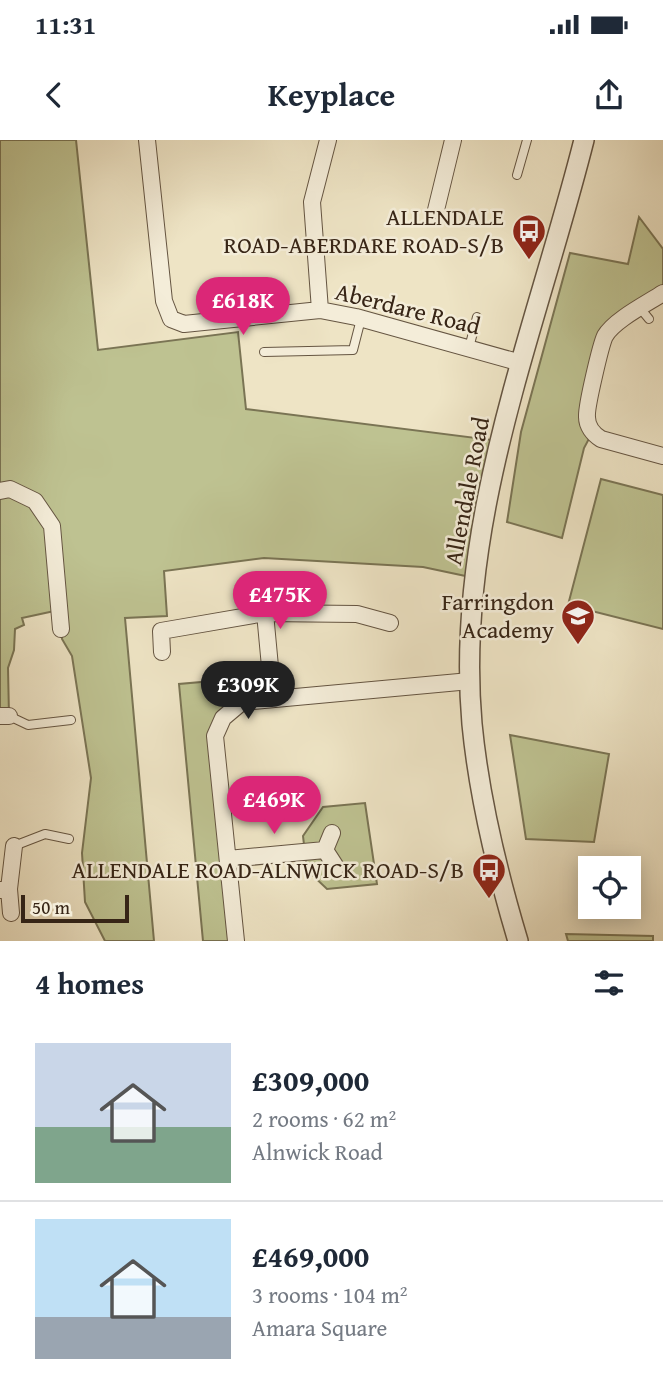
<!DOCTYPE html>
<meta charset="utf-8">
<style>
body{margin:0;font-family:"Gentium Book Plus",serif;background:#f6f6f7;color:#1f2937;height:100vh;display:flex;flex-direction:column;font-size:26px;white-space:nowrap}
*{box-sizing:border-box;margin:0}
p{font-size:23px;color:#747a83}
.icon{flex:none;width:38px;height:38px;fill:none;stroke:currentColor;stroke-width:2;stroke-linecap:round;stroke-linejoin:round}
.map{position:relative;height:801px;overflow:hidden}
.panel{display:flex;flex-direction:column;background:#fff;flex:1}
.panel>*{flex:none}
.fabs{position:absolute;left:578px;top:716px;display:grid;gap:14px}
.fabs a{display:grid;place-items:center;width:63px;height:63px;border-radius:0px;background:#fff;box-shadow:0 4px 18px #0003;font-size:35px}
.scale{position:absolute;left:21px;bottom:18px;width:108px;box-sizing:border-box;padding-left:7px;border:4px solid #372516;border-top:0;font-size:19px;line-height:24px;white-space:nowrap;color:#372516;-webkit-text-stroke:5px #f4edd9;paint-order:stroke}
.price{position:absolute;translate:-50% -60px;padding:0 16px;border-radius:24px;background:#db2777;color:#fff;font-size:23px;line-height:46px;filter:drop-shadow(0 2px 4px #0008)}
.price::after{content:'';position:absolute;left:50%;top:42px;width:21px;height:16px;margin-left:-10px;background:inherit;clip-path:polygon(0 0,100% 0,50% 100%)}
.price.on{background:#222;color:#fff}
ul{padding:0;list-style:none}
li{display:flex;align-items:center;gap:21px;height:175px;padding:0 35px}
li+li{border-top:2px solid #e0e1e3}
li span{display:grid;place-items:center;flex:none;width:196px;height:140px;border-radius:0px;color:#555}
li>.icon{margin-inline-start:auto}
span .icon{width:84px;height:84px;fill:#fffc;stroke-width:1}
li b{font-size:30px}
h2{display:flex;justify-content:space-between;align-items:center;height:84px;padding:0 35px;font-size:30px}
.status{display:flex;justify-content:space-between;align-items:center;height:49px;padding:0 35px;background:#fff;direction:ltr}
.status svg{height:19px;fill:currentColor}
header{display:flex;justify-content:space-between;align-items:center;height:91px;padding:0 35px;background:#fff;font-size:32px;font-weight:700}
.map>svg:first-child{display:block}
.green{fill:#bec291;stroke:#7a7454;stroke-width:2}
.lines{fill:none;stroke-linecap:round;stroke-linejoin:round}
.service-casing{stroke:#655542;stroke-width:10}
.minor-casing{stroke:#655542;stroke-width:18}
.tertiary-casing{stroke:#655542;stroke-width:22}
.service{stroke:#f4edd9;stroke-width:8}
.minor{stroke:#f4edd9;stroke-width:16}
.tertiary{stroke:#f4edd9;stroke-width:19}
.labels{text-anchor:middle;stroke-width:5;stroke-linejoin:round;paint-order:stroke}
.poi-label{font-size:24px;fill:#372516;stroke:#f4edd9;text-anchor:end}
.street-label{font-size:24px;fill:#372516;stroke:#f4edd9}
</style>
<div class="status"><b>11:31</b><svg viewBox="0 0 49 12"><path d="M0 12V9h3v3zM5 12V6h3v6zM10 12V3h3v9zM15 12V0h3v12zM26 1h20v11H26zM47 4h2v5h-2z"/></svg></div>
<header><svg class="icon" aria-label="back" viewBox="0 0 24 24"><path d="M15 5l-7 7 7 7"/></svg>Keyplace<svg class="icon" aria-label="share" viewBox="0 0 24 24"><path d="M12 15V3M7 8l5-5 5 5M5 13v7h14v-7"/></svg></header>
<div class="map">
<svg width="663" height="801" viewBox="0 0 663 801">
<rect width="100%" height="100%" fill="#eee4c5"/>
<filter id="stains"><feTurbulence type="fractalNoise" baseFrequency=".00286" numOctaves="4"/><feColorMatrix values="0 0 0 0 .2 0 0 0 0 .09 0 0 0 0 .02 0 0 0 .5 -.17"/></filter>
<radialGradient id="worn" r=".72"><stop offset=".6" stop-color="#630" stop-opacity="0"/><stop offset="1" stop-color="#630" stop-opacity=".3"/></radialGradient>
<path class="green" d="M0,0H76L98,210L238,192L246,269L500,301L475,438L423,427L264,418L164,431L167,476L125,478L154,801H105L85,762L82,713L91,638L72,516L62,499L59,470L22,478L24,485L15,489L14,510L8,528L9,576H0Z
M639,77L663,109V153L606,195L588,262L592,293L584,308L562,398L507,382L521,292L570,113L628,124Z
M601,339L663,355V489L568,465Z
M271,536L273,559L242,562L215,596L236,801H203L179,544Z
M510,595L609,614L594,702L526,699Z
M365,663L377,744L327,749L307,730L303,696L323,667Z
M566,794L653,796V801H568Z"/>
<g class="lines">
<g class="service-casing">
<path id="service" d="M517,35L527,0
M640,168L649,179
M469,208L477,177
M264,212L353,210L361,179
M9,576L28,585L71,580
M14,706L45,694L69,699"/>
</g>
<g class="minor-casing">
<path id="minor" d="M147,0L164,161L171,179L184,184L320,170L356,177L521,223
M436,70L453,0
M663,153C648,163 614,180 605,196C601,204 586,267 587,277C587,286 593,294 601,299L663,316
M320,170L312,62L328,0
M0,351L10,349L35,361L52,386L61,489
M265,473L273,559
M162,512L161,491L265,473L357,474L390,483
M0,576H9
M332,693L325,710L336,727
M228,719L325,710
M9,749L11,773
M0,750L9,749L14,706
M236,801L215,596L223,578L242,562L470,541"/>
</g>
<g class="tertiary-casing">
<path id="tertiary" d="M518,801C497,731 479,657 472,584C454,383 536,191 584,0"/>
</g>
<use href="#service" class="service"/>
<use href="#minor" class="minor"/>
<use href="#tertiary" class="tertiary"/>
</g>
<defs>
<g id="bus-pin" transform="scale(1.75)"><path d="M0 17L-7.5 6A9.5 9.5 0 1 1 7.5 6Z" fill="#8f2418" stroke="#f4edd9"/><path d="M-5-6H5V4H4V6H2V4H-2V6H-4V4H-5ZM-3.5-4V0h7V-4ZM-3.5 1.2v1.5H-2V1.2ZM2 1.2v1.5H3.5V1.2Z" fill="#fff"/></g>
<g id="school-pin" transform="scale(1.75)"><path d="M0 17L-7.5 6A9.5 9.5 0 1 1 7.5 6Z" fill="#8f2418" stroke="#f4edd9"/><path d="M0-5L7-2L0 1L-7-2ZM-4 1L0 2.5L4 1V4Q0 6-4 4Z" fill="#fff"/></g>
</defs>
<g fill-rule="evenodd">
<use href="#bus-pin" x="529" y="91"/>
<use href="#school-pin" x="578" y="476"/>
<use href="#bus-pin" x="489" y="730"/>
</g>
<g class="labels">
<g class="poi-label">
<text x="504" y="85">ALLENDALE<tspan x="504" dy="28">ROAD-ABERDARE ROAD-S/B</tspan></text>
<text x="554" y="470">Farringdon<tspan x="554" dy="28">Academy</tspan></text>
<text x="464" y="738">ALLENDALE ROAD-ALNWICK ROAD-S/B</text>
</g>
<g class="street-label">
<text transform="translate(408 169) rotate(14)" y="8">Aberdare Road</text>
<text transform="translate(467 351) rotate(-79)" y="8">Allendale Road</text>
</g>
</g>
<rect width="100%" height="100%" filter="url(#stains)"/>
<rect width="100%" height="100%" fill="url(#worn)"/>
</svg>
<div class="fabs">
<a><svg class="icon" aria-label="locate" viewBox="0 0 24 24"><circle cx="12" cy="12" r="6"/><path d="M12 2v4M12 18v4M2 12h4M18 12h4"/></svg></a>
</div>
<div class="scale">50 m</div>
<b class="price" style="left:243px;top:197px">£618K</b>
<b class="price" style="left:280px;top:491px">£475K</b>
<b class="price on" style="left:248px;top:581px">£309K</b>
<b class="price" style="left:274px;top:696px">£469K</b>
</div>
<section class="panel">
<h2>4 homes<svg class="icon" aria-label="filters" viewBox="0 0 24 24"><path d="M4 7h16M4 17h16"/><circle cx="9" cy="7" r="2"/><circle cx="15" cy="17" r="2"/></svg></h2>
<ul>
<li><span style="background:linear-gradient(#c9d6e8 60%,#7fa58c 0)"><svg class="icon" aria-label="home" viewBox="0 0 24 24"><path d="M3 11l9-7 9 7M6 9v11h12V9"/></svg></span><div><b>£309,000</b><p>2 rooms · 62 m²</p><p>Alnwick Road</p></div></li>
<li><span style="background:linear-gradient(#bfe0f5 70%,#9aa5b1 0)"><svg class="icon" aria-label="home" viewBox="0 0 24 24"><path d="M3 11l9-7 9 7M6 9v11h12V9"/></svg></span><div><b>£469,000</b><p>3 rooms · 104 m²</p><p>Amara Square</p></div></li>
</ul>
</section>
